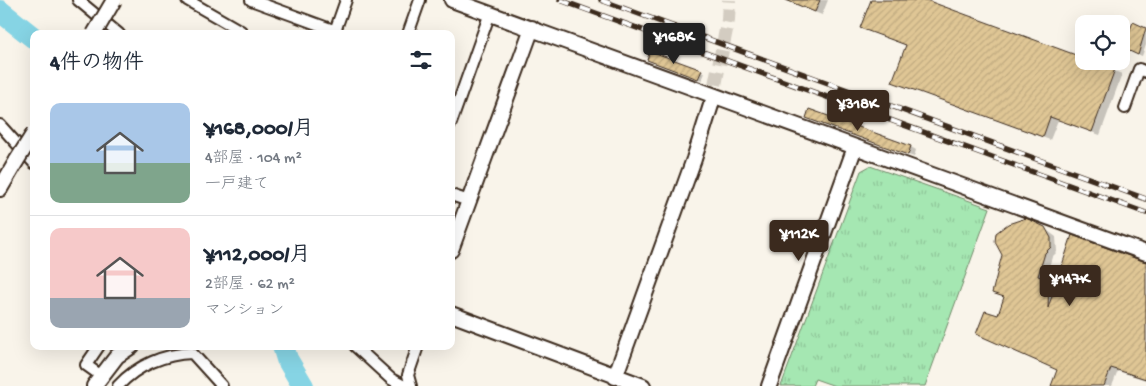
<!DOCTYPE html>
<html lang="ja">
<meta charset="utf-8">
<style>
body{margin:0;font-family:"Gochi Hand","Klee One",sans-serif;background:#f2f2f3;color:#1f2937;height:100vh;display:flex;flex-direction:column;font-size:19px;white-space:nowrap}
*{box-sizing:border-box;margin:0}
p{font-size:16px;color:#747a83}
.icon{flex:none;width:28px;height:28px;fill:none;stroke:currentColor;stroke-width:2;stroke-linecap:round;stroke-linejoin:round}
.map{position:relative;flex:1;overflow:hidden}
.sheet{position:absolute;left:30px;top:30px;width:425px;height:320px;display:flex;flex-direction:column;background:#fff;border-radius:10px;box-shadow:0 5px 20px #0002}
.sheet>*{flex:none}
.buttons{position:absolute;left:1075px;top:15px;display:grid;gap:10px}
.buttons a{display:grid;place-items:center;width:55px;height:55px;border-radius:10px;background:#fff;box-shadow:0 5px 20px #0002;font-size:25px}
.price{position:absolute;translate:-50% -42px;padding:0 11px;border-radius:5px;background:#3b2a1e;color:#fff;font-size:16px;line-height:32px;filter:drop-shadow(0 1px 2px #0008)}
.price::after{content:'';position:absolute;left:50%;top:30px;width:15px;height:11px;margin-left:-8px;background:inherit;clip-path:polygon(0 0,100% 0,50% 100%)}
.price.active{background:#222;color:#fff}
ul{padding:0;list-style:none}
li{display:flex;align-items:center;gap:15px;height:125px;padding:0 20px}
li+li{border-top:1px solid #e0e1e3}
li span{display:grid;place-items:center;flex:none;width:140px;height:100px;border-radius:10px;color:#555}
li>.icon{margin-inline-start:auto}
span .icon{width:60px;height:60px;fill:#fffc;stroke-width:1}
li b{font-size:21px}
h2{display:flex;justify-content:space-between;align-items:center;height:60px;padding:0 20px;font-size:21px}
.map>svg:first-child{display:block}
.grass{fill:url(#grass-tufts);stroke:#708868}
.shadow{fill:#0003}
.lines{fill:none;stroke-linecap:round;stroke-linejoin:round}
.river{stroke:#86d4e4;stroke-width:22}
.building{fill:url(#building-hatch);stroke:#3b2a1e}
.secondary-tunnel{stroke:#d3ccc1;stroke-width:14;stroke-dasharray:14 7;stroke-linecap:butt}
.street-casing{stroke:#3b2a1e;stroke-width:14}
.secondary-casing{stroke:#3b2a1e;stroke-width:18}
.street{stroke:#fff;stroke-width:10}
.secondary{stroke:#fff;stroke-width:14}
.rail-casing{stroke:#3b2a1e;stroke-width:5.5}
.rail{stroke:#fff;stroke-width:4;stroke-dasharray:11;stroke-linecap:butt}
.secondary-bridge-casing{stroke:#3b2a1e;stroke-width:18;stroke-linecap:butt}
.secondary-bridge{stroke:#fff;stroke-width:14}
</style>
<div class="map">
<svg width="1146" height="386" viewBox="0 0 1146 386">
<defs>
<pattern id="grass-tufts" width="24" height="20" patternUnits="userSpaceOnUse" patternTransform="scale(1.25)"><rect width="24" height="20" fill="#a5e7b2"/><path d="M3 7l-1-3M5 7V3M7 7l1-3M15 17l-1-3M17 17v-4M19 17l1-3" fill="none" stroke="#8fc699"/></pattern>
<pattern id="building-hatch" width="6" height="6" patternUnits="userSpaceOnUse" patternTransform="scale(1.25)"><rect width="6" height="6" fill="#dfc695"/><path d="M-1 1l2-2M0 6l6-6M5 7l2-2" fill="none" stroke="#c0aa80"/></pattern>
</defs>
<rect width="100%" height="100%" fill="#f9f4ea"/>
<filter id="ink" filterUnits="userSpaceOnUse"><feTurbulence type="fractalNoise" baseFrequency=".02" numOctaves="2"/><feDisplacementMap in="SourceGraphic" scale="10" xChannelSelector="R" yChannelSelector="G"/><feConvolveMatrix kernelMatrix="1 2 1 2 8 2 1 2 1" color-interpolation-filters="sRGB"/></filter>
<g filter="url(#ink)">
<path class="grass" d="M870,166L990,208L925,386H835L815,379L812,386H781L861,171Z"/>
<path class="shadow" d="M784,0H828L822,15Z
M872,0H922L1122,74L1100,135L1058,120L1050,140L894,82L907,46L862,28Z
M1134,24L1146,29V45L1142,56L1128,50Z
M652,62L701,71L705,73L702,80Z
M810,111L911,147L916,150L914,157L813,121L808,118Z
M1040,225L1056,237L1057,252L1052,257L1045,280L1057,286L1146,264V380L1118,371L1112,386H1052L1058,370L977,334L998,317L1005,298L993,292Z"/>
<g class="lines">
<path class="river" d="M0,11L34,38
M283,346L287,359L303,386"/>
</g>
<path class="building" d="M786,0H820L815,12Z
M871,0H926L1084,58V61H1093L1115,69L1092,132L1050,117L1043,137L892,82L906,45L860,28Z
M1133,22L1146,28L1138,55L1123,48Z
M650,51L702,70L698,79L647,60Z
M809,109L911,146L908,155L806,118Z
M1026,218L1045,227L1051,238V247L1045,253L1038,276L1049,280L1048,308L1072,235L1146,262V379L1111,368L1104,386H1051L1057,370L976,334L985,311L998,315L1004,297L992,293L1002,255L995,242L996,233L1008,224Z"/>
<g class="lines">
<path class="secondary-tunnel" d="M711,105L728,20L729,0"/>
<g class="street-casing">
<path id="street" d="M78,0L119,34
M187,0L241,31V34
M251,0L336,31
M334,34L346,0
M408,34L420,0
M1125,108L1139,69L1146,72
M451,123L490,13
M0,125L34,163
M451,195L469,201
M99,346L86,365L100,375
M355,346L391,379L404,386
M118,386C137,365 165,354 192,353L222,386
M411,386L408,375L418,346"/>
</g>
<g class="secondary-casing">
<path id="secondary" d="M452,0L1146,253
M0,189L17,160
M451,250L532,28
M451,314L643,386
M615,377L694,159L711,105
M94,386L117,356L132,346
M769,386L855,147"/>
</g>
<use href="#street" class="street"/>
<use href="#secondary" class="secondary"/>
<g class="rail-casing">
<path id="rail" d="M560,0L1146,213
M601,0L1146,199"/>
</g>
<use href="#rail" class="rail"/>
<g class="secondary-bridge-casing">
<path id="secondary-bridge" d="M94,34L114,0
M17,160L34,133"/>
</g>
<use href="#secondary-bridge" class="secondary-bridge"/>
</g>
</g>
</svg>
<div class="buttons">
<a><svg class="icon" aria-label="locate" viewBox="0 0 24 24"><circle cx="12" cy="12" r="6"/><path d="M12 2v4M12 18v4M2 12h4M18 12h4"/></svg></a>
</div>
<b class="price active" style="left:674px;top:65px">¥168K</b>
<b class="price" style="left:858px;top:132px">¥318K</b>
<b class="price" style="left:799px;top:262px">¥112K</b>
<b class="price" style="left:1070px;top:307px">¥147K</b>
<section class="sheet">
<h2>4件の物件<svg class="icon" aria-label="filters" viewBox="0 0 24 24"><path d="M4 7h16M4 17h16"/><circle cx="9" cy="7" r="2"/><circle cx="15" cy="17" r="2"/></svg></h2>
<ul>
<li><span style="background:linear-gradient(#a9c7e8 60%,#7fa58c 0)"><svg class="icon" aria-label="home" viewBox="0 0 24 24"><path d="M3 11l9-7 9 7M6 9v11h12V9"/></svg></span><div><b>¥168,000/月</b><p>4部屋 · 104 m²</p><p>一戸建て</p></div></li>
<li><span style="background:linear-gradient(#f6c9c9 70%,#9aa5b1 0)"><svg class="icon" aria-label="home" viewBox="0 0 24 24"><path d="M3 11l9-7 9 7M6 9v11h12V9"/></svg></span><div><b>¥112,000/月</b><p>2部屋 · 62 m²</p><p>マンション</p></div></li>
</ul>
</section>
</div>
